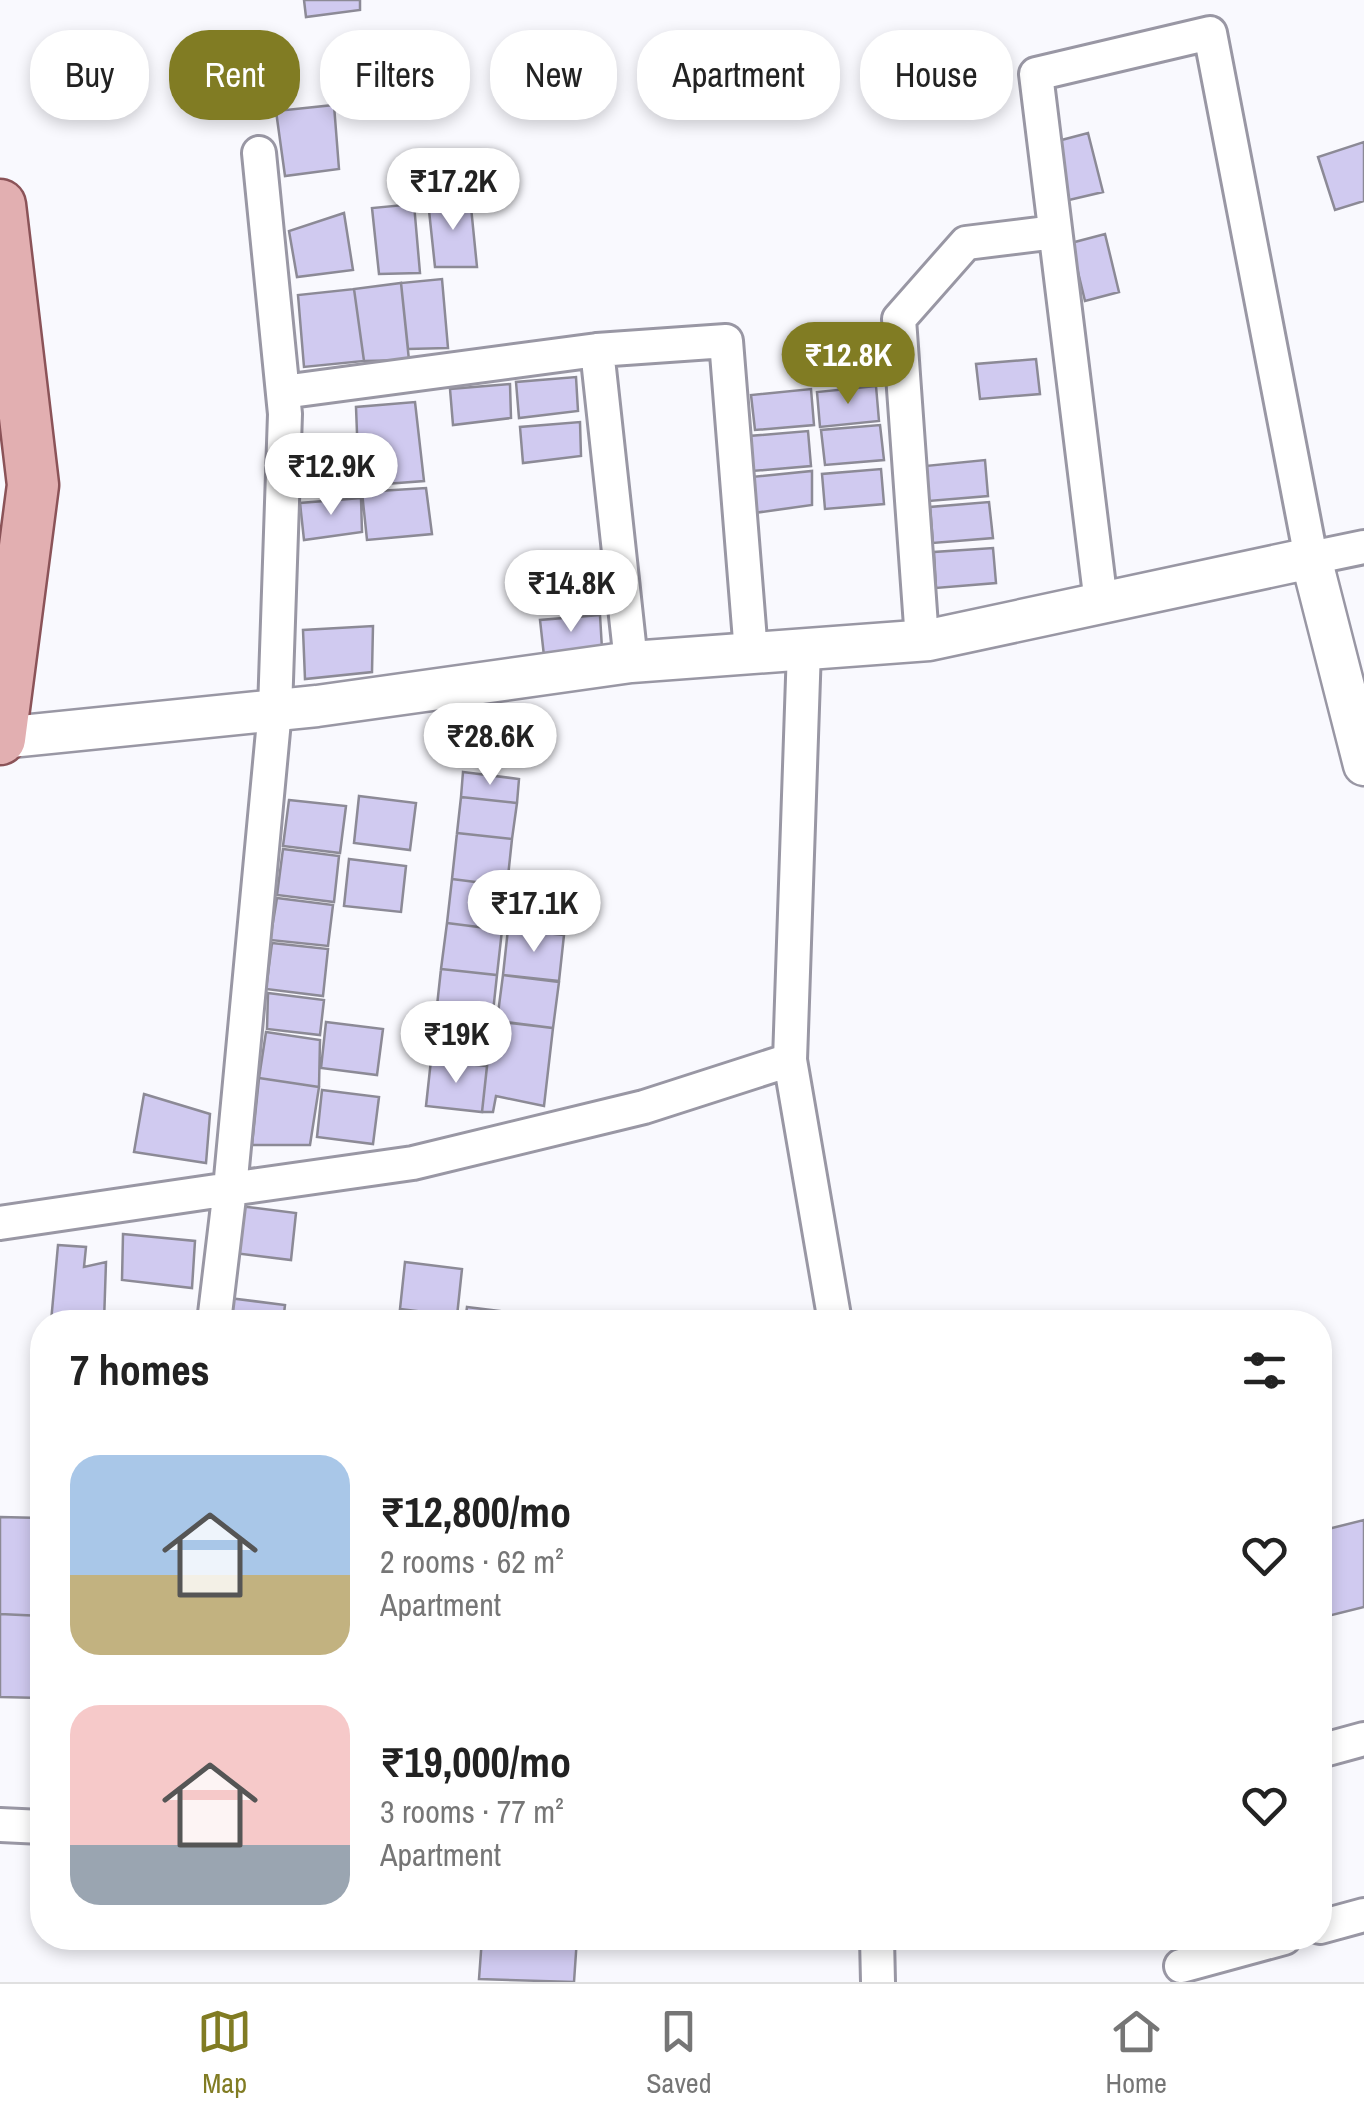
<!DOCTYPE html>
<meta charset="utf-8">
<style>
body{margin:0;font-family:"Archivo Narrow",sans-serif;background:#f2f2f2;color:#222;height:100vh;display:flex;flex-direction:column;font-size:38px;white-space:nowrap}
*{box-sizing:border-box;margin:0}
p{font-size:32px;color:#767676}
.icon{flex:none;width:55px;height:55px;fill:none;stroke:currentColor;stroke-width:2;stroke-linecap:round;stroke-linejoin:round}
.map{position:relative;flex:1;overflow:hidden}
.side{position:absolute;left:30px;top:1310px;width:1302px;height:640px;display:flex;flex-direction:column;background:#fff;border-radius:40px;box-shadow:0 5px 15px #0003}
.side>*{flex:none}
.guide{position:absolute;left:30px;top:30px;width:1305px;height:90px;display:flex;gap:20px}
.price{position:absolute;translate:-50% -85px;padding:0 22px;border-radius:35px;background:#fff;color:#222;font-size:32px;line-height:65px;filter:drop-shadow(0 2px 5px #0008)}
.price::after{content:'';position:absolute;left:50%;top:60px;width:30px;height:22px;margin-left:-15px;background:inherit;clip-path:polygon(0 0,100% 0,50% 100%)}
.price.active{background:#817c23;color:#fff}
ul{padding:0;list-style:none}
li{display:flex;align-items:center;gap:30px;height:250px;padding:0 40px}
li span{display:grid;place-items:center;flex:none;width:280px;height:200px;border-radius:30px;color:#555}
li>.icon{margin-inline-start:auto}
span .icon{width:120px;height:120px;fill:#fffc;stroke-width:1}
li b{font-size:42px}
h2{display:flex;justify-content:space-between;align-items:center;height:120px;padding:0 40px;font-size:42px}
.tag{padding:0 35px;border-radius:40px;background:#fff;box-shadow:0 5px 15px #0003;font-size:35px;line-height:90px}
.tag.active{background:#817c23;color:#fff}
.dock{display:flex;justify-content:space-around;align-items:center;height:140px;border-top:2px solid #e0e0e0;background:#fff;font-size:28px;color:#767676}
.dock a{display:grid;justify-items:center;gap:5px}
.dock .active{color:#817c23}
.map>svg:first-child{display:block}
.building{fill:#d0caf0;stroke:#8c8a96;stroke-width:2.5}
.lines{fill:none;stroke-linecap:round;stroke-linejoin:round}
.minor-casing{stroke:#9997a4;stroke-width:38}
.tertiary-casing{stroke:#9997a4;stroke-width:45}
.primary-casing{stroke:#8b5358;stroke-width:55}
.minor{stroke:#fff;stroke-width:32}
.tertiary{stroke:#fff;stroke-width:40}
.primary{stroke:#e2afb1;stroke-width:50}
</style>
<div class="map">
<svg width="1364" height="1982" viewBox="0 0 1364 1982">
<rect width="100%" height="100%" fill="#f9f9fe"/>
<path class="building" d="M304,0H360V10L306,17Z
M407,37L412,100L358,107L349,43Z
M334,105L339,169L285,176L276,111Z
M1088,133L1103,192L1069,200L1054,142Z
M1364,142V201L1335,210L1318,157Z
M470,197L477,267H435L428,201Z
M414,204L420,273L379,274L372,208Z
M344,213L353,270L297,277L289,231Z
M1105,234L1119,292L1085,301L1071,243Z
M442,279L448,348L408,349L401,283Z
M401,283L409,360L364,361L354,289Z
M354,289L364,361L304,367L298,295Z
M1036,359L1040,394L980,399L976,364Z
M576,377L578,411L519,418L516,382Z
M510,384L511,418L453,425L450,389Z
M876,386L879,421L820,427L817,392Z
M811,389L814,425L755,430L751,395Z
M415,402L424,481L359,486L356,407Z
M580,422L581,456L523,463L520,427Z
M880,425L884,460L825,465L821,430Z
M808,431L811,466L752,471L749,436Z
M985,460L988,496L929,501L925,466Z
M881,469L884,504L825,509L822,474Z
M812,471V505L754,513L751,477Z
M426,488L432,534L367,540L362,492Z
M361,498L362,532L304,540L300,503Z
M989,502L993,538L933,543L930,507Z
M993,548L996,583L936,588L934,552Z
M593,557L594,591L536,598L532,562Z
M600,615L602,649L544,656L540,620Z
M373,626L372,672L305,679L303,630Z
M463,772L519,779L517,803L461,797Z
M359,796L416,803L410,850L354,843Z
M461,797L517,803L512,839L457,833Z
M289,800L346,806L340,853L283,846Z
M457,833L512,839L507,886L452,879Z
M283,849L339,856L334,902L277,895Z
M349,859L406,866L401,912L344,906Z
M452,879L507,886L502,930L447,923Z
M277,898L333,905L328,946L270,940Z
M447,923L502,930L497,975L441,969Z
M508,929L564,935L559,981L503,975Z
M272,943L328,949L323,996L266,989Z
M441,969L497,975L492,1021L436,1015Z
M503,975L559,982L553,1028L497,1021Z
M268,993L324,1000L320,1035L267,1029Z
M436,1015L492,1021L487,1066L431,1060Z
M492,1021L553,1028L544,1106L496,1096L493,1112H482Z
M326,1022L383,1029L377,1075L321,1068Z
M266,1032L320,1040L319,1087L259,1078Z
M431,1060L487,1066L482,1112L426,1106Z
M259,1078L319,1087L310,1145H252Z
M322,1090L379,1097L373,1144L317,1137Z
M144,1094L210,1114L206,1163L134,1152Z
M239,1206L296,1213L291,1260L234,1253Z
M123,1234L195,1241L192,1288L122,1280Z
M58,1245L86,1247L84,1267L106,1262L104,1322H51Z
M405,1262L462,1269L457,1316L400,1309Z
M229,1298L285,1305L283,1322H226Z
M467,1307L523,1314L522,1322H465Z
M0,1517L42,1518V1616L0,1614Z
M1364,1520V1607L1320,1618V1531Z
M0,1614L42,1616V1698L0,1697Z
M482,1938H577L574,1982L479,1979Z"/>
<g class="lines">
<g class="minor-casing">
<path id="minor" d="M283,392L597,350
M1101,603L1036,74L1210,33L1311,558L1364,547
M922,640L899,319L966,243L1055,232
M631,662L597,350L726,341L751,653
M790,1060L835,1322
M0,1223L230,1189L275,710L285,414L259,153
M214,1322L230,1189L413,1163L644,1107L790,1060L804,649
M1320,1751L1364,1739
M0,1825L42,1827
M1320,1927L1364,1915
M877,1938L878,1982
M1181,1966L1284,1938"/>
</g>
<g class="tertiary-casing">
<path id="tertiary" d="M0,738L317,706L631,662L929,640L1311,558L1364,765"/>
</g>
<g class="primary-casing">
<path id="primary" d="M0,205L33,485L0,739"/>
</g>
<use href="#minor" class="minor"/>
<use href="#tertiary" class="tertiary"/>
<use href="#primary" class="primary"/>
</g>
</svg>
<b class="price" style="left:453px;top:233px">₹17.2K</b>
<b class="price active" style="left:848px;top:407px">₹12.8K</b>
<b class="price" style="left:331px;top:518px">₹12.9K</b>
<b class="price" style="left:571px;top:635px">₹14.8K</b>
<b class="price" style="left:490px;top:788px">₹28.6K</b>
<b class="price" style="left:534px;top:955px">₹17.1K</b>
<b class="price" style="left:456px;top:1086px">₹19K</b>
<div class="guide">
<a class="tag">Buy</a>
<a class="tag active">Rent</a>
<a class="tag">Filters</a>
<a class="tag">New</a>
<a class="tag">Apartment</a>
<a class="tag">House</a>
</div>
<section class="side">
<h2>7 homes<svg class="icon" aria-label="filters" viewBox="0 0 24 24"><path d="M4 7h16M4 17h16"/><circle cx="9" cy="7" r="2"/><circle cx="15" cy="17" r="2"/></svg></h2>
<ul>
<li><span style="background:linear-gradient(#a9c7e8 60%,#c2b280 0)"><svg class="icon" aria-label="home" viewBox="0 0 24 24"><path d="M3 11l9-7 9 7M6 9v11h12V9"/></svg></span><div><b>₹12,800/mo</b><p>2 rooms · 62 m²</p><p>Apartment</p></div><svg class="icon" aria-label="heart" viewBox="0 0 24 24"><path d="M12 20l-8-8c-3-5 5-10 8-4 3-6 11-1 8 4z"/></svg></li>
<li><span style="background:linear-gradient(#f6c9c9 70%,#9aa5b1 0)"><svg class="icon" aria-label="home" viewBox="0 0 24 24"><path d="M3 11l9-7 9 7M6 9v11h12V9"/></svg></span><div><b>₹19,000/mo</b><p>3 rooms · 77 m²</p><p>Apartment</p></div><svg class="icon" aria-label="heart" viewBox="0 0 24 24"><path d="M12 20l-8-8c-3-5 5-10 8-4 3-6 11-1 8 4z"/></svg></li>
</ul>
</section>
</div>
<nav class="dock">
<a class="active"><svg class="icon" aria-label="map" viewBox="0 0 24 24"><path d="M3 6l6-2 6 2 6-2v14l-6 2-6-2-6 2zM9 4v14M15 6v14"/></svg>Map</a>
<a><svg class="icon" aria-label="saved" viewBox="0 0 24 24"><path d="M7 4h10v16l-5-4-5 4z"/></svg>Saved</a>
<a><svg class="icon" aria-label="home" viewBox="0 0 24 24"><path d="M3 11l9-7 9 7M6 9v11h12V9"/></svg>Home</a>
</nav>
